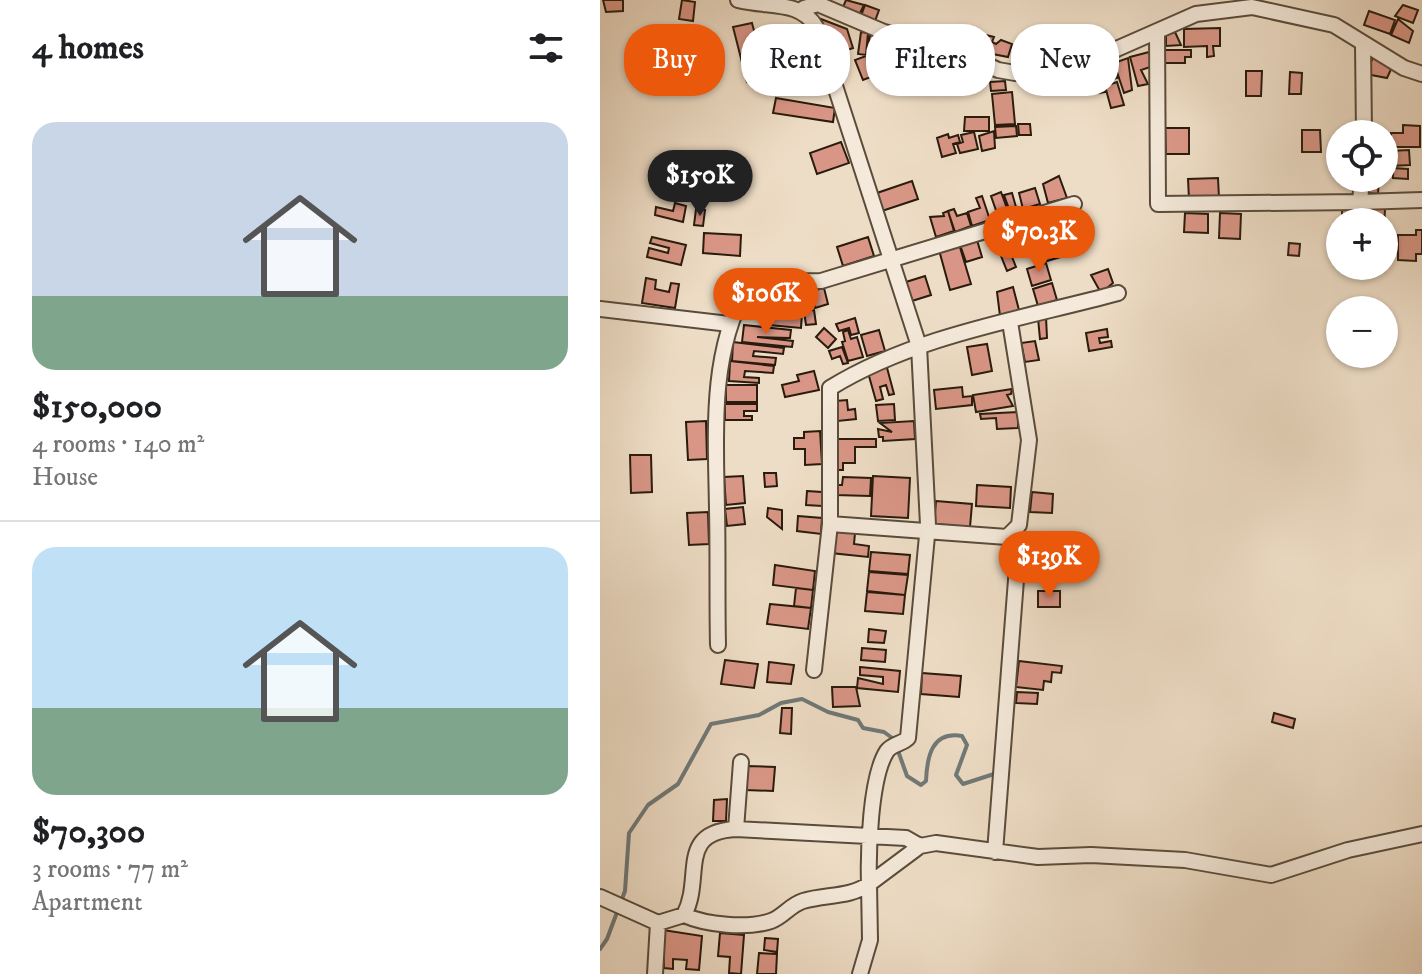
<!DOCTYPE html>
<meta charset="utf-8">
<style>
body{margin:0;font-family:"IM FELL DW Pica",serif;background:#f2f2f2;color:#202124;height:100vh;display:flex;flex-direction:column;font-size:30px;white-space:nowrap}
*{box-sizing:border-box;margin:0}
p{font-size:26px;color:#757577}
.icon{flex:none;width:44px;height:44px;fill:none;stroke:currentColor;stroke-width:2;stroke-linecap:round;stroke-linejoin:round}
.map{position:relative;flex:1;overflow:hidden}
.panel{display:flex;flex-direction:column;background:#fff;width:600px}
.panel>*{flex:none}
.hud{position:absolute;left:24px;top:24px;width:678px;height:72px;display:flex;gap:16px}
.controls{position:absolute;left:726px;top:120px;display:grid;gap:16px}
.controls a{display:grid;place-items:center;width:72px;height:72px;border-radius:50%;background:#fff;box-shadow:0 2px 6px #0004;font-size:40px}
.price{position:absolute;translate:-50% -68px;padding:0 18px;border-radius:28px;background:#ea580c;color:#fff;font-size:26px;line-height:52px;filter:drop-shadow(0 2px 4px #0008)}
.price::after{content:'';position:absolute;left:50%;top:48px;width:24px;height:18px;margin-left:-12px;background:inherit;clip-path:polygon(0 0,100% 0,50% 100%)}
.price.active{background:#222;color:#fff}
ul{padding:0;list-style:none}
li{display:grid;align-content:center;gap:16px;height:424px;padding:0 32px}
li+li{border-top:2px solid #e0e0e0}
li span{display:grid;place-items:center;height:248px;border-radius:24px;color:#555}
li>.icon{margin-inline-start:auto}
span .icon{width:144px;height:144px;fill:#fffc;stroke-width:1}
li b{font-size:34px}
h2{display:flex;justify-content:space-between;align-items:center;height:96px;padding:0 32px;font-size:34px}
.pill{padding:0 28px;border-radius:32px;background:#fff;box-shadow:0 2px 6px #0004;font-size:28px;line-height:72px}
.pill.active{background:#ea580c;color:#fff}
main{display:flex;flex:1;min-height:0}
.map>svg:first-child{display:block}
.lines{fill:none;stroke-linecap:round;stroke-linejoin:round}
.stream{stroke:#707978;stroke-width:4}
.building{fill:#d99686;stroke:#291b0d;stroke-width:2}
.minor-casing{stroke:#5a4c3b;stroke-width:18}
.minor{stroke:#f4e9da;stroke-width:14}
</style>
<main>
<section class="panel">
<h2>4 homes<svg class="icon" aria-label="filters" viewBox="0 0 24 24"><path d="M4 7h16M4 17h16"/><circle cx="9" cy="7" r="2"/><circle cx="15" cy="17" r="2"/></svg></h2>
<ul>
<li><span style="background:linear-gradient(#c9d6e8 70%,#7fa58c 0)"><svg class="icon" aria-label="home" viewBox="0 0 24 24"><path d="M3 11l9-7 9 7M6 9v11h12V9"/></svg></span><div><b>$150,000</b><p>4 rooms · 140 m²</p><p>House</p></div></li>
<li><span style="background:linear-gradient(#bfe0f5 65%,#7fa58c 0)"><svg class="icon" aria-label="home" viewBox="0 0 24 24"><path d="M3 11l9-7 9 7M6 9v11h12V9"/></svg></span><div><b>$70,300</b><p>3 rooms · 77 m²</p><p>Apartment</p></div></li>
</ul>
</section>
<div class="map">
<svg width="822" height="974" viewBox="0 0 822 974">
<rect width="100%" height="100%" fill="#eeddc6"/>
<filter id="stains"><feTurbulence type="fractalNoise" baseFrequency=".0025" numOctaves="4"/><feColorMatrix values="0 0 0 0 .2 0 0 0 0 .09 0 0 0 0 .02 0 0 0 .5 -.17"/></filter>
<radialGradient id="worn" r=".72"><stop offset=".6" stop-color="#630" stop-opacity="0"/><stop offset="1" stop-color="#630" stop-opacity=".3"/></radialGradient>
<g class="lines">
<path class="stream" d="M297,748L307,776L321,785L326,781C327,756 332,731 362,736L367,745L356,775L363,784L394,774
M0,949L7,939L25,891L29,833L48,805L78,784L111,724L159,715L181,703L202,699L228,712L258,720L263,728L284,732L295,740"/>
</g>
<path class="building" d="M3,0H23V11L6,12Z
M82,0L95,2L93,21L79,19Z
M246,0L264,5L259,15L243,7Z
M265,5L279,10L275,21L261,16Z
M803,5L818,10L813,23L795,16Z
M769,11L795,20L790,34L764,25Z
M221,19L247,29L253,48L232,55Z
M798,19L813,31L809,43L791,35Z
M152,23L166,77L147,82L133,27Z
M620,28V46H613L614,56L607,57V46L584,47V29Z
M261,32L268,33L266,55L258,54Z
M575,32L581,45L566,46V35Z
M382,34L394,37L392,42L396,44L401,40L412,44L408,57L377,51Z
M270,35L302,41L298,61L275,56L276,51L267,50Z
M366,36L379,39L377,49L363,46Z
M564,50H591V57H585V63H564Z
M549,52L553,66L541,70L548,84L538,86L530,57Z
M274,53L281,73L263,80L255,60Z
M333,53H347L348,84H334Z
M80,56L87,80L71,85L64,61Z
M773,57L793,65L787,78L766,74Z
M350,58L362,60L360,71L349,69Z
M528,58L532,90L524,93L514,63Z
M285,61L300,63L299,72L284,71Z
M511,62L517,78L505,82L500,66Z
M497,67L505,92L499,93L496,84L462,94L457,79Z
M380,68L381,79L370,80L368,69Z
M646,71H662L661,96H646Z
M690,72L702,73L701,94H689Z
M405,81L406,90L391,91L390,82Z
M517,82L524,105L511,108L505,86Z
M412,92L415,124L395,125L392,94Z
M176,98L235,108L233,122L173,113Z
M365,117H389V131H364Z
M418,124H430L431,135H419Z
M803,125L820,126V147H791V133H803Z
M416,126L417,136L396,138L395,127Z
M565,128H589V154H566Z
M702,130H720L721,152H702Z
M394,131L395,148L382,151L379,136Z
M374,132L378,149L360,153L357,144L363,142L361,135Z
M348,134L349,138L358,135L360,142L353,144L356,153L342,157L337,138Z
M241,142L249,163L217,174L210,153Z
M809,150L810,165L791,166L790,151Z
M732,151H740V171L731,170Z
M88,160L102,163L99,172L108,174L101,203L78,198Z
M793,168L808,169V179L793,178Z
M459,176L467,198L448,203L443,184Z
M618,178L619,198L589,199L588,179Z
M766,178H779L778,194L766,193Z
M312,181L318,199L282,211L277,193Z
M435,188L440,204L423,209L419,193Z
M401,192L408,211L417,207L419,213L406,220L405,215L399,219L391,196Z
M412,193L416,207L409,209L404,195Z
M382,196L390,220L372,226L368,212L380,208L376,198Z
M75,203L86,206L83,222L55,215L56,207L73,211Z
M742,207L785,208L784,233V222H742Z
M96,209L105,210L103,226L94,225Z
M354,209L357,216L367,213L371,226L355,232L348,211Z
M348,211L354,231L336,237L330,217L344,216L343,213Z
M585,213L608,214V233L584,232Z
M620,213L641,214L640,239L619,238Z
M472,215L480,239L474,241L471,232L459,236L454,222Z
M433,227L436,237L422,242L418,232Z
M816,230H822V254H816V261L798,260V235H816Z
M104,233L141,235L140,256L103,253Z
M457,236L464,256L447,261L440,242Z
M52,237L86,245L81,265L47,257L49,248L68,253L69,248L50,243Z
M268,237L274,256L243,266L237,247Z
M377,240L382,257L366,262L360,245Z
M481,240L484,249L467,255L463,244Z
M689,243L700,244L699,256L688,255Z
M359,244L371,284L350,290L339,250Z
M408,247L416,267L407,271L399,251Z
M446,263L451,280L432,286L427,269Z
M508,269L513,283L501,293L491,275Z
M325,276L331,295L312,301L306,282Z
M46,278L56,280L55,289L69,292L71,283L79,284L75,308L42,303Z
M452,283L457,300L438,306L433,289Z
M413,287L419,310L400,316L397,292Z
M224,288L228,304L215,308L211,291Z
M170,309L202,313L201,328L169,325Z
M214,310L216,324L206,325L204,311Z
M446,317L447,338L440,339L438,318Z
M255,318L259,333L251,335L249,328L239,331L236,324Z
M144,325L191,330L190,338L157,337L193,341L192,347L142,342Z
M224,328L236,339L228,348L216,337Z
M507,329L508,337L499,338L500,343L511,341L512,347L489,351L486,333Z
M248,330L251,339L257,337L263,357L248,361L242,342L245,341L243,332Z
M279,330L285,351L267,356L261,335Z
M435,341L439,360L425,362L421,343Z
M133,342L184,348L183,354L154,351L153,356L176,358L175,365L132,361Z
M387,344L392,371L372,375L367,347Z
M242,347L248,363L243,364L240,356L232,359L229,351Z
M130,361L174,366L173,373L145,371L144,377L159,378V383L129,381Z
M286,364L294,394L289,395L286,385L280,387L283,399L276,401L267,369Z
M214,371L219,390L185,397L182,385L199,381L197,375Z
M126,385H157V402H126Z
M362,387L363,397L372,396V405L336,409L334,390Z
M412,389L411,394L407,395L413,406L376,412L373,395Z
M247,400L248,410L255,409L256,419L238,421L236,401Z
M125,404H157V411H144V416H152V420H125Z
M294,404L295,420L278,421L276,405Z
M418,412V428L397,429L396,418L381,419L380,414Z
M106,421L107,459L88,460L86,422Z
M314,421L315,439L283,441V437H279L278,429L292,432L280,423Z
M220,431L222,464L205,465V449H194V438H204V432Z
M237,439H276V447H255V463H243V470H237Z
M30,455H51L52,492L31,493Z
M164,473H176L177,486L165,487Z
M143,476L145,503L126,505L124,477Z
M273,476L310,478L308,518L271,516Z
M243,477L271,478L270,496L235,495V485H242Z
M377,485L411,487L410,508L376,506Z
M207,491L222,492V506L206,505Z
M432,492L453,494L452,513L430,512Z
M336,501L372,504L370,527L334,524Z
M143,507L145,524L127,526L125,509Z
M168,508L182,510V529L167,517Z
M108,512L109,544L89,545L87,513Z
M198,516L222,518L221,534L197,531Z
M234,530L255,533L254,544L269,546L268,557L231,553Z
M271,552L310,555L308,574L269,571Z
M175,565L215,571L213,590L173,585Z
M269,572L308,575L305,595L267,591Z
M196,588L213,590L211,608L194,606Z
M438,591H460V607H438Z
M267,592L305,595L303,614L265,611Z
M170,604L211,608L208,629L167,624Z
M269,629L286,631L284,643L268,642Z
M262,648L286,650L285,662L261,660Z
M125,660L158,664L154,688L121,684Z
M419,661L462,666L461,673L452,672L451,682L444,681L443,690L416,687Z
M169,662L194,665L191,684L167,682Z
M260,667L300,671L298,692L257,688L258,678L283,684V677L260,675Z
M322,673L361,676L359,697L321,694Z
M232,687H256L260,706L233,707Z
M417,692L438,693L437,704L416,703Z
M182,708H192L191,734L180,733Z
M674,713L695,719L693,728L672,722Z
M147,766L175,767L173,791L146,790Z
M127,799L126,821H113L114,800Z
M63,930L102,936L99,970L86,969L87,960L73,959V969L64,968Z
M120,933L144,935L141,974L129,973L130,957L118,956Z
M165,938L178,939L177,952L164,950Z
M159,953L177,954L176,974H157Z"/>
<g class="lines">
<g class="minor-casing">
<path id="minor" d="M204,8L218,4L284,32L361,53L398,70L415,73L487,62L596,14L652,7L734,25L804,68L822,74
M557,31L558,204L760,202
M763,44L764,134
M762,178L760,202L822,200
M0,309L129,324
M410,322L429,440L419,525L407,537L230,524V388C316,335 422,319 518,293
M118,645C117,600 118,555 117,510C116,436 109,356 146,289L163,282L221,281L474,204
M214,670L230,524
M136,829L306,838L320,846L269,884L270,940L260,974
M320,846L336,843L438,857L491,855L585,860L671,875L748,850L822,834
M395,852L417,567V553L407,537
M0,897L58,923L84,915C104,878 76,832 136,829L141,762
M84,915C106,925 147,929 171,921C183,917 190,905 203,901C226,894 249,898 269,884C268,853 270,777 287,751C292,744 302,744 308,738L328,525L319,346L216,27C200,0 170,8 138,0
M55,974L58,923"/>
</g>
<use href="#minor" class="minor"/>
</g>
<rect width="100%" height="100%" filter="url(#stains)"/>
<rect width="100%" height="100%" fill="url(#worn)"/>
</svg>
<div class="controls">
<a><svg class="icon" aria-label="locate" viewBox="0 0 24 24"><circle cx="12" cy="12" r="6"/><path d="M12 2v4M12 18v4M2 12h4M18 12h4"/></svg></a>
<a>+</a>
<a>−</a>
</div>
<b class="price active" style="left:100px;top:218px">$150K</b>
<b class="price" style="left:439px;top:274px">$70.3K</b>
<b class="price" style="left:166px;top:336px">$106K</b>
<b class="price" style="left:449px;top:599px">$139K</b>
<div class="hud">
<a class="pill active">Buy</a>
<a class="pill">Rent</a>
<a class="pill">Filters</a>
<a class="pill">New</a>
</div>
</div>
</main>
